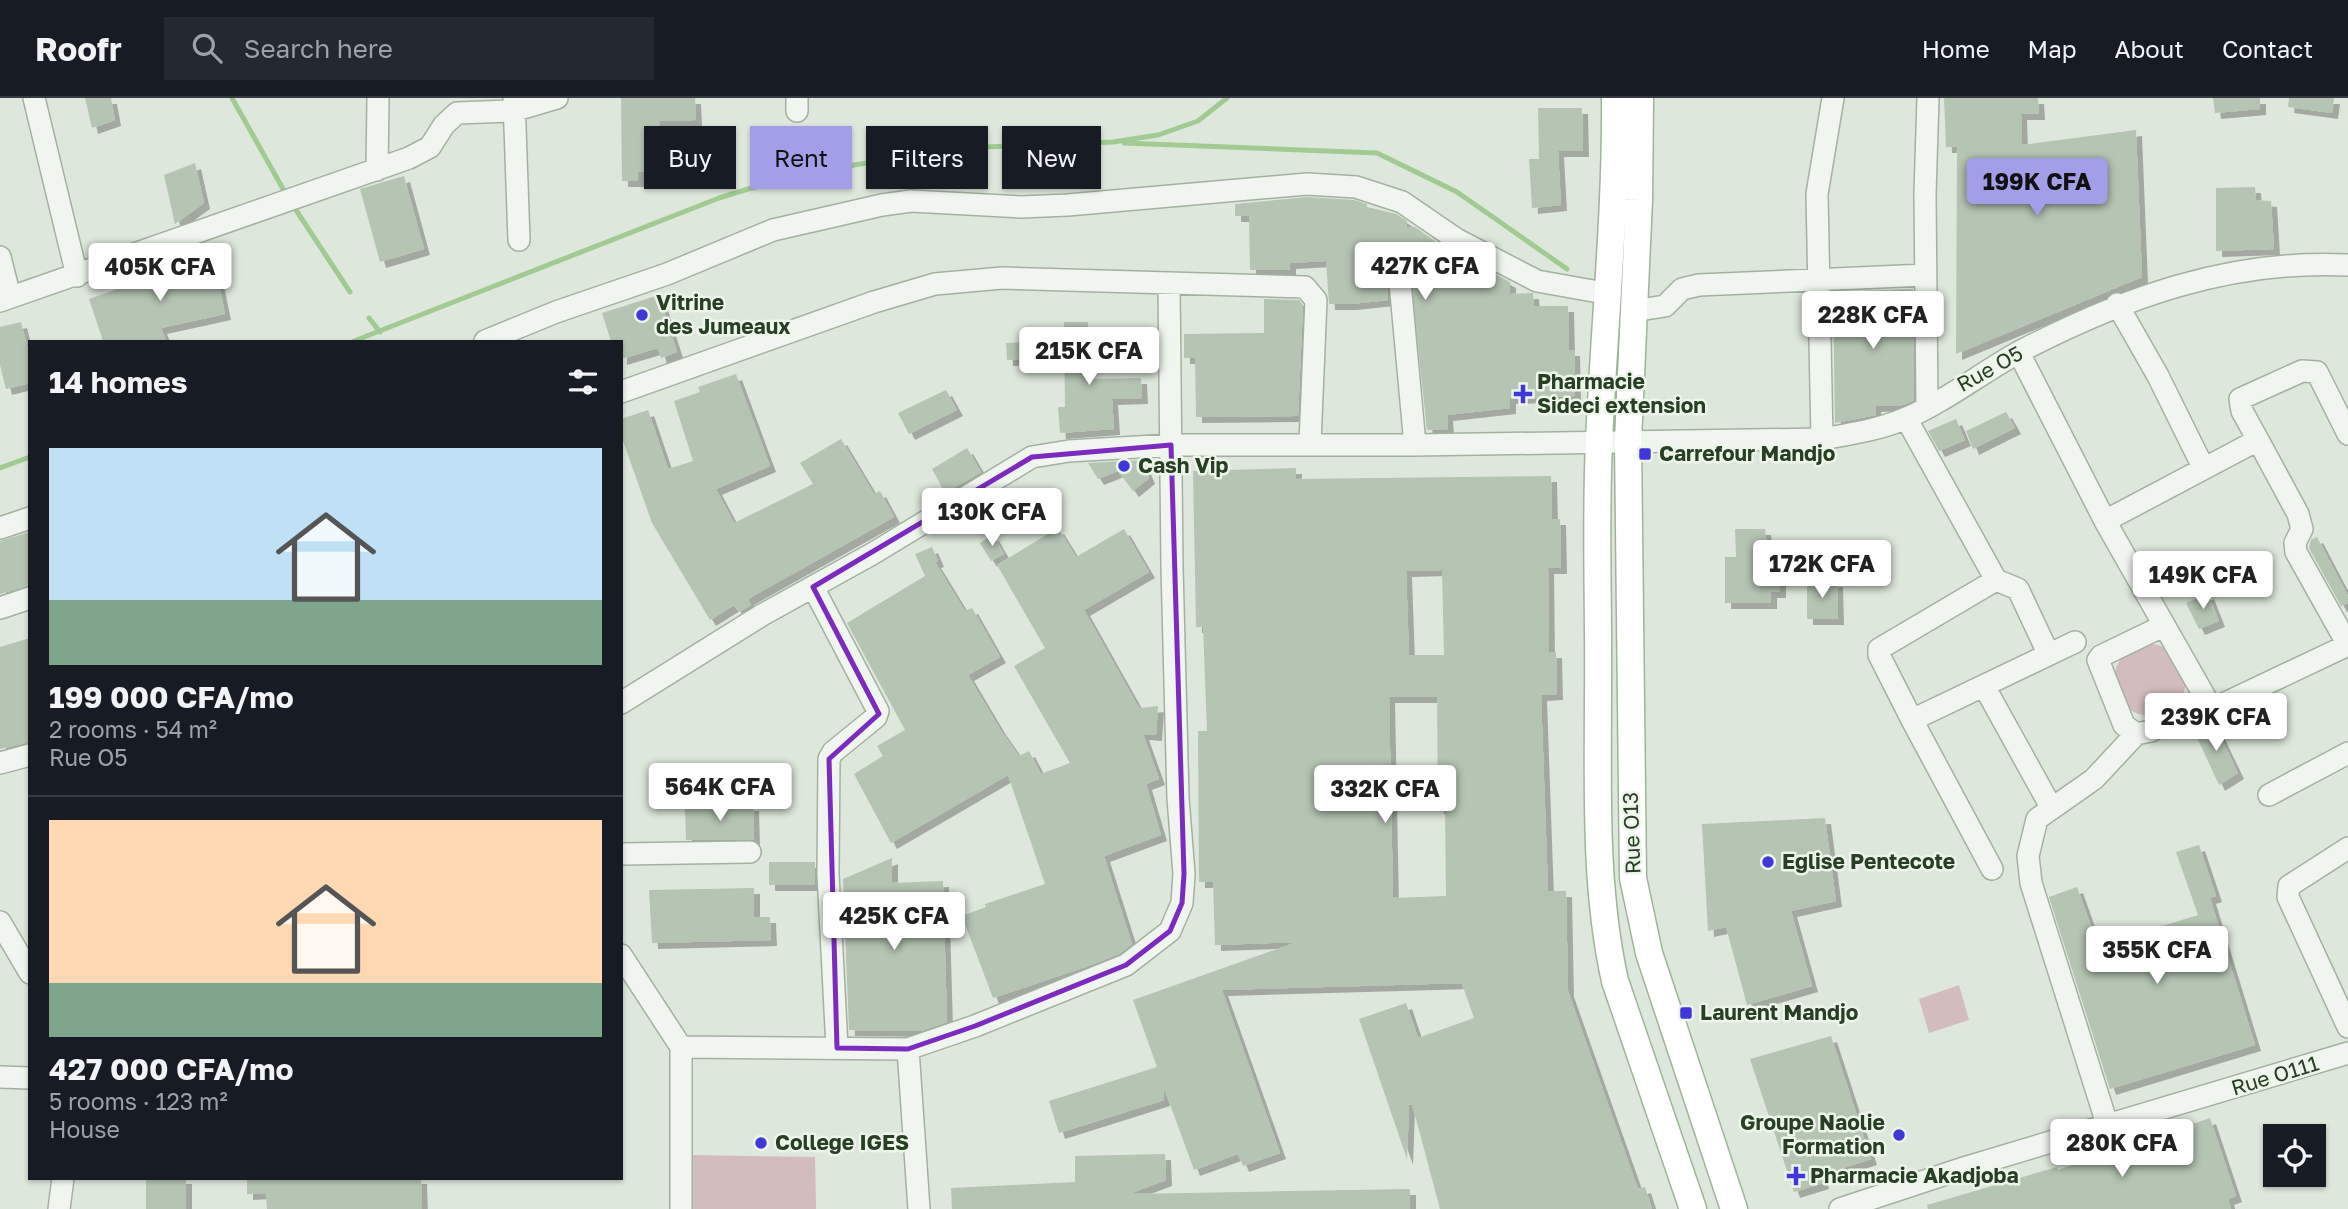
<!DOCTYPE html>
<meta charset="utf-8">
<style>
body{margin:0;font-family:"Golos Text",sans-serif;background:#242831;color:#f1f3f6;height:100vh;display:flex;flex-direction:column;font-size:26px;white-space:nowrap}
*{box-sizing:border-box;margin:0}
p{font-size:23px;color:#9ea1a6}
.icon{flex:none;width:38px;height:38px;fill:none;stroke:currentColor;stroke-width:2;stroke-linecap:round;stroke-linejoin:round}
.map{position:relative;flex:1;overflow:hidden}
.panel{position:absolute;left:28px;top:242px;width:595px;height:840px;display:flex;flex-direction:column;background:#171b24;border-radius:0px;box-shadow:0 2px 5px #0004}
.panel>*{flex:none}
.top-card{position:absolute;left:644px;top:28px;width:665px;height:63px;display:flex;gap:14px}
.controls{position:absolute;left:2263px;top:1026px;display:grid;gap:14px}
.controls a{display:grid;place-items:center;width:63px;height:63px;border-radius:0px;background:#171b24;box-shadow:0 2px 5px #0004;font-size:35px}
.price{position:absolute;translate:-50% -60px;padding:0 16px;border-radius:7px;background:#fff;color:#222;font-size:23px;line-height:46px;filter:drop-shadow(0 2px 4px #0008)}
.price::after{content:'';position:absolute;left:50%;top:42px;width:21px;height:16px;margin-left:-10px;background:inherit;clip-path:polygon(0 0,100% 0,50% 100%)}
.price.current{background:#a29ee8;color:#111}
ul{padding:0;list-style:none}
li{display:grid;align-content:center;gap:14px;height:371px;padding:0 21px}
li+li{border-top:2px solid #363941}
li span{display:grid;place-items:center;height:217px;border-radius:0px;color:#555}
li>.icon{margin-inline-start:auto}
span .icon{width:126px;height:126px;fill:#fffc;stroke-width:1}
li b{font-size:30px}
h2{display:flex;justify-content:space-between;align-items:center;height:84px;padding:0 21px;font-size:30px}
.pill{padding:0 24px;border-radius:0px;background:#171b24;box-shadow:0 2px 5px #0004;font-size:24px;line-height:63px}
.pill.current{background:#a29ee8;color:#111}
header{display:flex;align-items:center;gap:42px;box-sizing:border-box;height:98px;padding:0 35px;background:#171b24;border-bottom:2px solid #363941}
header strong{font-size:33px}
nav{display:flex;gap:38px;margin-inline-start:auto;font-size:24px}
.search{width:490px;height:63px;background:#242831;display:flex;align-items:center;gap:18px;box-sizing:border-box;padding:0 24px;border-radius:0px;color:#9ea1a6;font-size:26px}
.map>svg:first-child{display:block}
.green{fill:#d2bcbd}
.lines{fill:none;stroke-linecap:round;stroke-linejoin:round}
.stream{stroke:#a2cb94;stroke-width:5}
.building{fill:#b5c4b3;fill-rule:evenodd;filter:url(#shadow)}
.minor-casing{stroke:#a4b1a1;stroke-width:24}
.major-casing{stroke:#9fb49a;stroke-width:29}
.minor{stroke:#f0f5ef;stroke-width:21}
.major{stroke:#fff;stroke-width:26}
.marked{fill:none;stroke:#7b2cbf;stroke-width:5;stroke-linejoin:round}
.poi-dot{fill:#4136d7;stroke:#edf5eb;stroke-width:2.5}
.labels{text-anchor:middle;stroke-width:5;stroke-linejoin:round;paint-order:stroke}
.poi-label{font-size:21px;font-weight:bold;fill:#283e25;stroke:#edf5eb;text-anchor:start}
.street-label{font-size:21px;fill:#283e25;stroke:#edf5eb}
</style>
<header>
<strong>Roofr</strong>
<div class="search"><svg class="icon" aria-label="search" viewBox="0 0 24 24"><circle cx="10" cy="10" r="6"/><path d="M15 15l6 6"/></svg>Search here</div>
<nav><a>Home</a><a>Map</a><a>About</a><a>Contact</a></nav>
</header>
<div class="map">
<svg width="2348" height="1111" viewBox="0 0 2348 1111">
<defs>
<filter id="shadow"><feDropShadow dx="6" dy="6" stdDeviation="0" flood-color="#0004"/></filter>
</defs>
<rect width="100%" height="100%" fill="#dee7dc"/>
<path class="green" d="M2114 582a36 36 0 1 1 72 0a36 36 0 1 1-72 0Z
M1959,887L1969,922L1929,935L1919,901Z
M692,1057L815,1059L816,1111H693Z"/>
<g class="lines">
<path class="stream" d="M232,0L287,98
M1124,45L1377,55L1457,94L1567,171
M292,106L350,194
M369,220L380,234
M354,243L719,100L793,77L958,50L1113,44L1158,37L1198,23L1227,0
M0,370L30,359"/>
</g>
<path class="building" d="M85,0H111L115,22L92,30Z
M621,0H695L696,22L659,23L660,74H638V83H622Z
M1944,0H2038L2039,16H2021L2022,47L2136,32L2142,179L1956,256L1957,49H1946Z
M2213,0H2260V11L2215,15Z
M2289,0H2334L2332,15L2288,9Z
M1538,10H1582L1583,53H1558L1561,107L1532,110L1529,61H1539Z
M195,65L204,105L175,126L164,77Z
M404,78L424,151L380,164L360,91Z
M2255,89L2256,102L2271,103L2274,151L2216,153V90Z
M1307,99L1354,102L1367,106V109L1396,116L1407,123V129H1415L1436,144L1437,153L1448,152L1510,184V196L1533,195L1534,208H1568L1569,252H1574L1575,298L1510,300V310L1447,317L1448,331L1427,332L1409,165L1398,160L1387,167L1388,202L1351,206H1329L1326,163L1290,165V172H1250L1249,118H1235V106Z
M213,158L225,216L161,230L166,243H103L89,201L161,176L160,170Z
M1913,191L1914,302L1903,307L1875,308L1876,317L1835,325L1833,194Z
M659,197L677,254L661,260L658,250L621,261V243H611L602,215Z
M1264,201L1299,202L1303,207L1298,318L1196,319L1195,260H1184V236L1264,235Z
M21,224L30,260V285L6,291L0,267V229Z
M1064,224H1088V281L1141,280L1142,300L1112,301L1114,331L1060,335L1058,309H1065Z
M1026,244L1027,261L1007,262L1006,245Z
M736,276L770,368L716,391L734,425L813,386L800,365L841,341L874,396L880,393L894,419L748,501L751,507L739,514L734,507L710,522L652,425L621,337V321L648,312L668,371L693,363L674,303L700,294L698,289Z
M946,292L957,312L909,336L898,315Z
M2006,314L2015,330L1973,351L1966,333Z
M1956,321L1965,342L1939,353L1928,333Z
M967,350L981,374L945,395L932,371Z
M1145,362L1142,363L1149,380L1133,393L1118,373L1098,381L1088,365Z
M1296,370V381L1551,378L1552,421H1560L1561,470H1548L1549,554H1556L1557,596L1541,597L1548,793H1566L1568,893L1638,1091L1645,1089L1652,1111H1440L1412,1006L1409,1007L1407,1061L1359,921L1406,905L1418,940L1474,920L1462,886L1466,885L1222,892L1280,1055L1243,1068L1238,1056L1194,1072L1163,987L1164,1002L1059,1035L1049,1003L1157,969L1133,902L1297,844L1215,847L1213,784H1199L1198,633H1207L1203,529H1196L1193,373ZM1442,472L1444,557H1409L1406,473ZM1389,599H1437L1438,710H1445L1446,798L1393,800Z
M1058,430L1076,459L1124,431L1149,474L1084,512L1139,610L1158,608L1156,637L1143,636L1159,681L1146,686L1161,737L1104,758L1132,846L1119,856L1083,870L993,900L962,818L986,809L985,806L1045,786L1008,677L891,745L854,676L883,658L877,648L905,632L847,525L925,478L915,456L932,449L938,463L935,464L965,513L972,510L1000,559L968,577L1000,631L1019,658L1029,653L1041,676L1070,665L1014,568L1045,550L997,467Z
M1735,431H1765L1770,477H1780V494H1771V505H1725V459H1736Z
M30,434V487L0,496V443Z
M993,437L1004,456L991,463L980,445Z
M2317,439L2348,498V505L2341,508L2309,450L2311,442Z
M1837,483L1838,521H1807V484Z
M2208,495L2219,523L2199,531L2186,505Z
M30,540V644L0,651V549Z
M2213,623L2238,675L2219,687L2194,633Z
M753,707L754,742H686L685,709Z
M1825,720L1836,803L1791,813L1812,888L1747,907L1726,829L1708,833L1702,726Z
M2199,747L2216,798L2210,800L2255,947L2110,991L2049,799L2077,789L2098,848L2198,817L2176,754Z
M892,760V785L943,783L947,924L921,933L849,932L843,781Z
M769,764H815V787H769Z
M754,790V819H770L771,842L652,845L649,792Z
M1831,938L1871,1061L1821,1077L1823,1085L1794,1094L1750,961Z
M2210,1020L2236,1098L2228,1101L2231,1111H1928L1927,1107L2057,1069L2058,1072Z
M1165,1056L1166,1082L1129,1096L1410,1091V1111H952L951,1090L1075,1084V1058Z
M146,1080H186V1111H146Z
M247,1080H421L422,1111H267L266,1095L247,1096Z"/>
<g class="lines">
<g class="minor-casing">
<path id="minor" d="M34,0L77,178
M797,0V13
M514,1L519,142
M377,72L378,0
M0,159L10,199
M1399,173L1415,347
M0,203L409,60L430,49L444,27L457,15L513,13L557,0
M2117,206L2158,278L2203,369
M1633,213L1665,208L1682,191L1699,187L1925,177
M485,243L556,214L667,176L773,132L882,107L911,103L1021,109L1068,107L1307,86L1356,89L1402,104L1456,141L1537,183L1610,196
M2019,255L2105,423L2205,599L2151,633L2136,636L2124,627L2098,562L2101,558L2163,528
M621,294L874,204L935,186L1002,180L1305,189L1316,202L1310,345
M1927,307L1925,96L1928,0
M1906,320L1996,482L2018,491L2048,555
M1822,341L1817,96L1833,0
M2105,423L2258,342L2242,313L2240,301L2302,273L2317,274L2348,336
M0,430L30,420
M813,489L878,613L876,619L833,654L829,661L828,776L837,950
M0,510L30,500
M1984,588L2051,709
M2205,599L2212,610L2219,608L2348,547L2296,454L2295,445L2302,431L2298,416L2258,342
M621,605L762,517L872,456L1032,359L1069,353L1171,347H1415L1822,341C1850,336 1878,332 1904,321C1941,306 1983,274 2019,254C2123,200 2229,161 2348,167
M1912,622L1879,557V551L1996,482
M0,665L30,657
M2269,697L2348,655
M2348,750L2289,788L2288,799L2348,929
M621,756L750,754
M1992,771L1912,622L2075,544
M0,824L30,875
M621,857L681,949V1111
M681,949L908,951L975,928L1126,867L1170,833L1182,805L1184,776L1178,700L1172,469L1169,186
M908,951L919,1111
M0,979L30,980
M2108,1029L2031,785L2028,758L2037,721L2094,681L2136,636
M59,1111L63,1080
M1840,1111L1967,1069L2348,955"/>
</g>
<g class="major-casing">
<path id="major" d="M1615,0C1616,115 1604,229 1599,344C1595,427 1599,510 1598,593C1598,689 1594,789 1615,883L1693,1111
M1640,0L1639,102L1628,343L1633,780L1649,855L1734,1111"/>
</g>
<use href="#minor" class="minor"/>
<use href="#major" class="major"/>
</g>
<path class="marked" d="M1171,347L1184,776L1182,805L1170,833L1126,867L975,928L908,951L837,950L829,661L879,616L813,489L1032,359Z"/>
<g class="poi-dot">
<circle cx="642" cy="217" r="7"/>
<path d="M1519.5 285.5h7v7h7v7h-7v7h-7v-7h-7v-7h7z"/>
<rect x="1638" y="349" width="14" height="14" rx="3.5"/>
<circle cx="1124" cy="368" r="7"/>
<circle cx="1768" cy="764" r="7"/>
<rect x="1679" y="908" width="14" height="14" rx="3.5"/>
<circle cx="1899" cy="1037" r="7"/>
<circle cx="761" cy="1045" r="7"/>
<path d="M1792.5 1067.5h7v7h7v7h-7v7h-7v-7h-7v-7h7z"/>
</g>
<g class="labels">
<g class="poi-label">
<text x="656" y="212">Vitrine<tspan x="656" dy="24">des Jumeaux</tspan></text>
<text x="1537" y="291">Pharmacie<tspan x="1537" dy="24">Sideci extension</tspan></text>
<text x="1659" y="363">Carrefour Mandjo</text>
<text x="1138" y="375">Cash Vip</text>
<text x="1782" y="771">Eglise Pentecote</text>
<text x="1700" y="922">Laurent Mandjo</text>
<text x="1885" y="1032" text-anchor="end">Groupe Naolie<tspan x="1885" dy="24">Formation</tspan></text>
<text x="775" y="1052">College IGES</text>
<text x="1810" y="1085">Pharmacie Akadjoba</text>
</g>
<g class="street-label">
<text transform="translate(1990 271) rotate(-29)" y="7">Rue O5</text>
<text transform="translate(1632 735) rotate(-92)" y="7">Rue O13</text>
<text transform="translate(2275 978) rotate(-17)" y="7">Rue O111</text>
</g>
</g>
</svg>
<div class="controls">
<a><svg class="icon" aria-label="locate" viewBox="0 0 24 24"><circle cx="12" cy="12" r="6"/><path d="M12 2v4M12 18v4M2 12h4M18 12h4"/></svg></a>
</div>
<b class="price current" style="left:2037px;top:120px">199K CFA</b>
<b class="price" style="left:1425px;top:204px">427K CFA</b>
<b class="price" style="left:160px;top:205px">405K CFA</b>
<b class="price" style="left:1873px;top:253px">228K CFA</b>
<b class="price" style="left:1089px;top:289px">215K CFA</b>
<b class="price" style="left:992px;top:450px">130K CFA</b>
<b class="price" style="left:1822px;top:502px">172K CFA</b>
<b class="price" style="left:2203px;top:513px">149K CFA</b>
<b class="price" style="left:2216px;top:655px">239K CFA</b>
<b class="price" style="left:720px;top:725px">564K CFA</b>
<b class="price" style="left:1385px;top:727px">332K CFA</b>
<b class="price" style="left:894px;top:854px">425K CFA</b>
<b class="price" style="left:2157px;top:888px">355K CFA</b>
<b class="price" style="left:2122px;top:1081px">280K CFA</b>
<div class="top-card">
<a class="pill">Buy</a>
<a class="pill current">Rent</a>
<a class="pill">Filters</a>
<a class="pill">New</a>
</div>
<section class="panel">
<h2>14 homes<svg class="icon" aria-label="filters" viewBox="0 0 24 24"><path d="M4 7h16M4 17h16"/><circle cx="9" cy="7" r="2"/><circle cx="15" cy="17" r="2"/></svg></h2>
<ul>
<li><span style="background:linear-gradient(#bfe0f5 70%,#7fa58c 0)"><svg class="icon" aria-label="home" viewBox="0 0 24 24"><path d="M3 11l9-7 9 7M6 9v11h12V9"/></svg></span><div><b>199 000 CFA/mo</b><p>2 rooms · 54 m²</p><p>Rue O5</p></div></li>
<li><span style="background:linear-gradient(#ffd9b3 75%,#7fa58c 0)"><svg class="icon" aria-label="home" viewBox="0 0 24 24"><path d="M3 11l9-7 9 7M6 9v11h12V9"/></svg></span><div><b>427 000 CFA/mo</b><p>5 rooms · 123 m²</p><p>House</p></div></li>
</ul>
</section>
</div>
